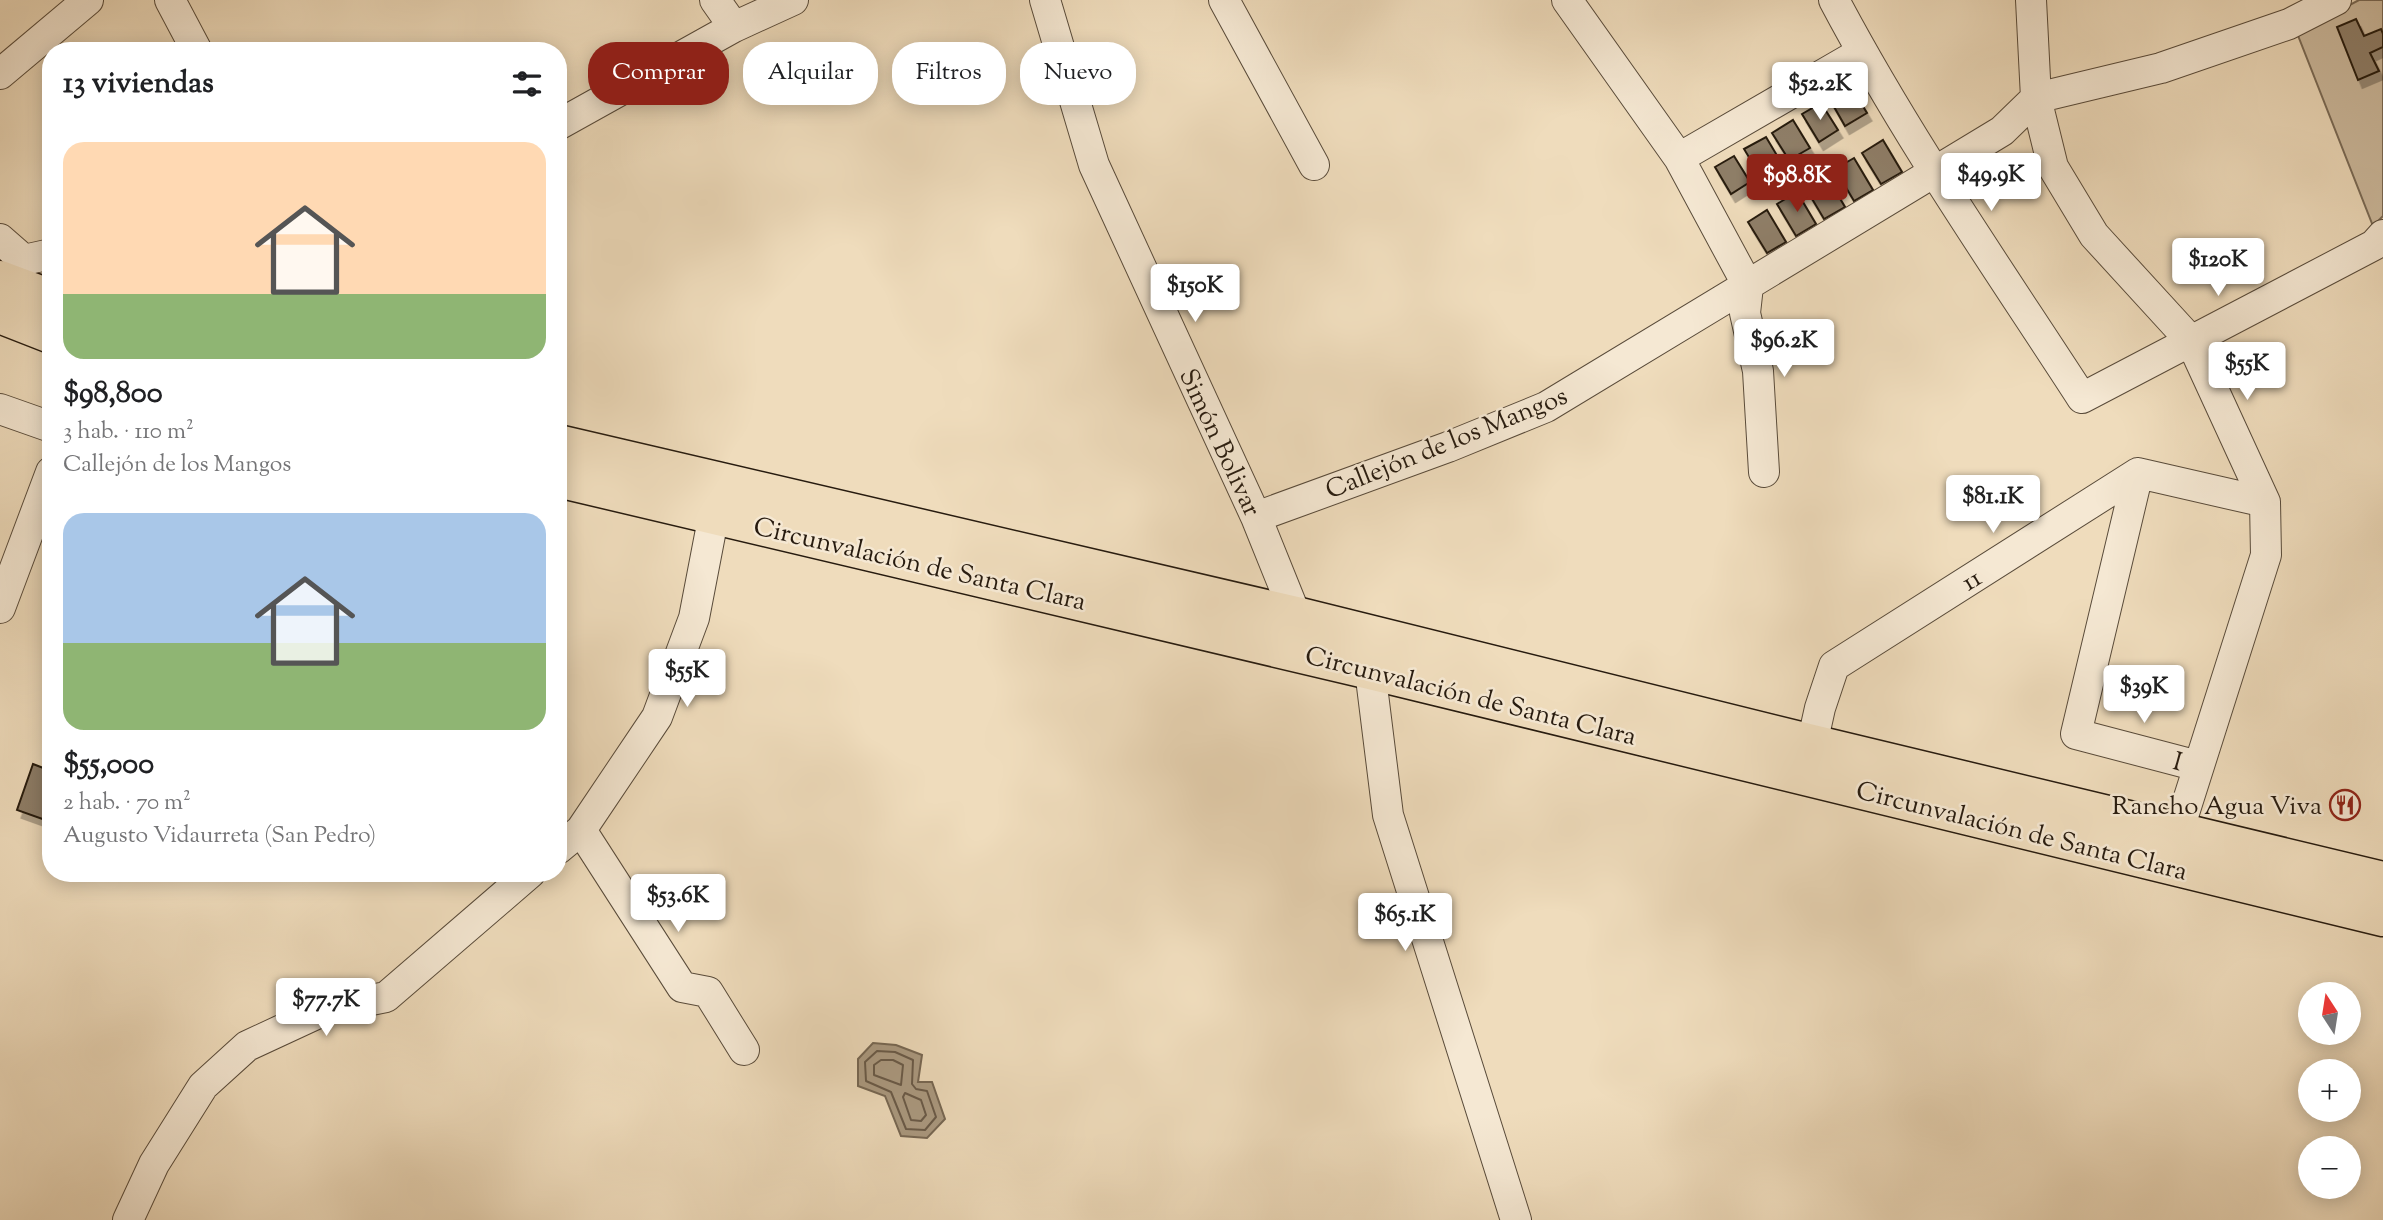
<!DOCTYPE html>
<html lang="es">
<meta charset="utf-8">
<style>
body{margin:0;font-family:"Sorts Mill Goudy",serif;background:#f6f6f6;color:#202124;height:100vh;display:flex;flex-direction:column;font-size:26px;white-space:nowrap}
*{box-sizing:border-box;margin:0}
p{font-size:23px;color:#757577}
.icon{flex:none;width:38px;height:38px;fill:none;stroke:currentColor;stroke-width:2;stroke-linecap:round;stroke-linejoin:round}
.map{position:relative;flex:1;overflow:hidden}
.sheet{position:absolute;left:42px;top:42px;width:525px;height:840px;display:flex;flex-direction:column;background:#fff;border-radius:28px;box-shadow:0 4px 18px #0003}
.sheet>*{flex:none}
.banner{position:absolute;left:588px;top:42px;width:665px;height:63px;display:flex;gap:14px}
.needle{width:46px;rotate:348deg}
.fabs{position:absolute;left:2298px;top:982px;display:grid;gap:14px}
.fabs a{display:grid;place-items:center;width:63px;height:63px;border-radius:50%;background:#fff;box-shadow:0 4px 18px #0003;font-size:35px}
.price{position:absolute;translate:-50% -60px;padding:0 16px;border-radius:7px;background:#fff;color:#222;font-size:23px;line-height:46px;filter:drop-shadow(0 2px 4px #0008)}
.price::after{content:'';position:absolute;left:50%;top:42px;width:21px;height:16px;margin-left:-10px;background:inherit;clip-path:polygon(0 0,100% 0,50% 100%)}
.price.active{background:#8f2418;color:#fff}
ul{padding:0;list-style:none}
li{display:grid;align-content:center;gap:14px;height:371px;padding:0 21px}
li span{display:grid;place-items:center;height:217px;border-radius:21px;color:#555}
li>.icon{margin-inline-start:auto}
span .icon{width:126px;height:126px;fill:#fffc;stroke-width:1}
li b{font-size:30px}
h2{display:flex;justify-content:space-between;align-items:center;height:84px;padding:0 21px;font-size:30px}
.pill{padding:0 24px;border-radius:28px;background:#fff;box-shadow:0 4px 18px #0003;font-size:24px;line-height:63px}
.pill.active{background:#8f2418;color:#fff}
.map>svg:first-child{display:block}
.green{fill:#cdbb9f;stroke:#7a6b57;stroke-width:2}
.water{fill:#ab9a81;stroke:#766753;stroke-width:2}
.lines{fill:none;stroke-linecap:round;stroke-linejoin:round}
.shore{stroke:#695a48;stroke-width:2}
.building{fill:#8f7f69;stroke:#271b0f;stroke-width:2;filter:url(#shadow)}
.minor-casing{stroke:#594b3a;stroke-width:32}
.highway-casing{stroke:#271b0f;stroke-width:41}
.minor{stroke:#f5e8d3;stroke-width:30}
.highway{stroke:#efdcbc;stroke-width:38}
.labels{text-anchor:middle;stroke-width:5;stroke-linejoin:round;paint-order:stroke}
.street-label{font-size:26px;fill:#271b0f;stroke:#f5e8d3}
.poi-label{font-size:26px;fill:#271b0f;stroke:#f5e8d3;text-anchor:end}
</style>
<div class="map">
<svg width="2383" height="1220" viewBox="0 0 2383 1220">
<defs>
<filter id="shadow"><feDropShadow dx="4.5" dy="8" stdDeviation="0" flood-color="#0004"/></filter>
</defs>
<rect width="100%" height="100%" fill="#efdcbc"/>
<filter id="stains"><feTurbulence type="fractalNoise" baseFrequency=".00286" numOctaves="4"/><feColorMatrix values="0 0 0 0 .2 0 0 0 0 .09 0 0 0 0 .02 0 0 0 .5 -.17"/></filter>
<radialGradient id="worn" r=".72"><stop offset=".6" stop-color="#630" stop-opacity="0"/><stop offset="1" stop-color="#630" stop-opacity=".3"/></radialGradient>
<path class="green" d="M2359,0H2383V216L2373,226L2297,33Z"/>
<path class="water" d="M873,1043L896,1045L922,1055L918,1082H932L945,1119L927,1138L901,1136L885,1096L858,1086V1059Z"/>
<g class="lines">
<path class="shore" d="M877,1051L895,1052L913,1060L912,1084L916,1089L927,1091L936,1117L925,1130L906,1129L891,1092L866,1081L865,1062Z
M881,1060H893L903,1065L901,1085L874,1075V1065Z
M905,1093L921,1100L926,1115L921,1121L911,1120L903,1097Z"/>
</g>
<path class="building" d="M2356,19L2364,36L2381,29L2383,34V47L2370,53L2379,71L2358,80L2337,27Z
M1850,85L1867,113L1845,126L1829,98Z
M1821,103L1838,130L1819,142L1802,114Z
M1793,120L1810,148L1789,160L1772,133Z
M1766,137L1782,164L1761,177L1744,149Z
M1883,140L1902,172L1881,184L1862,153Z
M1734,156L1750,182L1731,194L1715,167Z
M1854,158L1873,190L1854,201L1835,169Z
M1826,175L1845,207L1824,219L1805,187Z
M1797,192L1816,224L1796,236L1777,204Z
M1767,210L1786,242L1767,253L1748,222Z
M33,764L51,771V822L17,810Z"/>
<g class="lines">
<g class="minor-casing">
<path id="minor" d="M170,0L197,51
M715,0L734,27
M1045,0L1094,165L1256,517L1296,616L1294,634
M1224,0L1314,165
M1567,0L1679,158L1748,286L1745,313L1758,371L1764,472
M1834,0C1907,138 1997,267 2082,398L2374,245L2383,235
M2031,0L2036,98L2053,167L2094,235L2191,341L2265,502L2266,555L2178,832
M0,74L88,0
M558,125L734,27L793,0
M1679,158L1862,52
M0,239L24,260
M12,285L24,260L51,254
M0,409L51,427
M2138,473L2076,734L2198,766
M1256,517L1448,447L1546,407L2002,131L2036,98L2161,68L2289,24L2336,0
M0,608L51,472
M1370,670L1388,815L1516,1220
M1812,744L1820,708L1834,666L2138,473L2265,502
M581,830L682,987L708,992L744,1050
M558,849L581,830L657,717L694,618L714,514
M128,1220L154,1164L203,1086L247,1046L327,1009L386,997L530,873"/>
</g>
<g class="highway-casing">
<path id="highway" d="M0,280L51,299
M0,314L51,334
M558,444L1296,616L1812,744L2383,881
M558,478L1370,670L2383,917"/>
</g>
<use href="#minor" class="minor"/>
<use href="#highway" class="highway"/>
</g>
<defs>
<g id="restaurant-ring" transform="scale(1.575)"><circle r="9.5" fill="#f5e8d3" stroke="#8f2418" stroke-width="1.5"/><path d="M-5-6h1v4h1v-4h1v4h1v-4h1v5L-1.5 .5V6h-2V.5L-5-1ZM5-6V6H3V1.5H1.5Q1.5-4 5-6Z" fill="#8f2418"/></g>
</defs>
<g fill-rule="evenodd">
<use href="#restaurant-ring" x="2345" y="805"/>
</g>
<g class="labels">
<g class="street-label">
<text transform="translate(1221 442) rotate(65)" y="9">Simón Bolivar</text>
<text transform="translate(1446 442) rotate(-22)" y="9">Callejón de los Mangos</text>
<text transform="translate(920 563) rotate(13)" y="9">Circunvalación de Santa Clara</text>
<text transform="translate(1971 579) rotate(-32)" y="9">11</text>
<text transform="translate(1471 695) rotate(14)" y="9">Circunvalación de Santa Clara</text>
<text transform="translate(2178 761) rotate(15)" y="9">I</text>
<text transform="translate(2022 830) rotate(14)" y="9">Circunvalación de Santa Clara</text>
</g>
<g class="poi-label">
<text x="2322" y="814">Rancho Agua Viva</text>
</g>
</g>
<rect width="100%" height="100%" filter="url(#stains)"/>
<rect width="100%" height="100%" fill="url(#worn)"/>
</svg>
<div class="fabs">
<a><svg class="needle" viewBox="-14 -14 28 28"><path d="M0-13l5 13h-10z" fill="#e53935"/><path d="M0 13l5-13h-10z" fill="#757577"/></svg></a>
<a>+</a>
<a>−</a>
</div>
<b class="price" style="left:1820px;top:122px">$52.2K</b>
<b class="price" style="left:1991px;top:213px">$49.9K</b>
<b class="price active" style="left:1797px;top:214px">$98.8K</b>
<b class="price" style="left:2218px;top:298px">$120K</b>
<b class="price" style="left:1195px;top:324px">$150K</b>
<b class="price" style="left:1784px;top:379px">$96.2K</b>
<b class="price" style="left:2247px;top:402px">$55K</b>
<b class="price" style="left:1993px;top:535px">$81.1K</b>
<b class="price" style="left:687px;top:709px">$55K</b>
<b class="price" style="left:2144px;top:725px">$39K</b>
<b class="price" style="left:678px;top:934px">$53.6K</b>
<b class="price" style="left:1405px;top:953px">$65.1K</b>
<b class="price" style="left:326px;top:1038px">$77.7K</b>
<div class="banner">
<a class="pill active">Comprar</a>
<a class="pill">Alquilar</a>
<a class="pill">Filtros</a>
<a class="pill">Nuevo</a>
</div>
<section class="sheet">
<h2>13 viviendas<svg class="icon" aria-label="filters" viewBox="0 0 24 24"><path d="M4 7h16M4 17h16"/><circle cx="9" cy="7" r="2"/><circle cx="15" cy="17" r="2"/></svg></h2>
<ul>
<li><span style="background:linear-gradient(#ffd9b3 70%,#8fb573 0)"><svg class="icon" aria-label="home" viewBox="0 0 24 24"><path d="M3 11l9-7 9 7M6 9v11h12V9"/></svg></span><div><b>$98,800</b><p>3 hab. · 110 m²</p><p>Callejón de los Mangos</p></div></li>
<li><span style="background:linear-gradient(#a9c7e8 60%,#8fb573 0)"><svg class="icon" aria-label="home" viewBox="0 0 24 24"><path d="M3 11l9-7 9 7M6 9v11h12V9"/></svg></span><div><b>$55,000</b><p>2 hab. · 70 m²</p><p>Augusto Vidaurreta (San Pedro)</p></div></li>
</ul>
</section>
</div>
